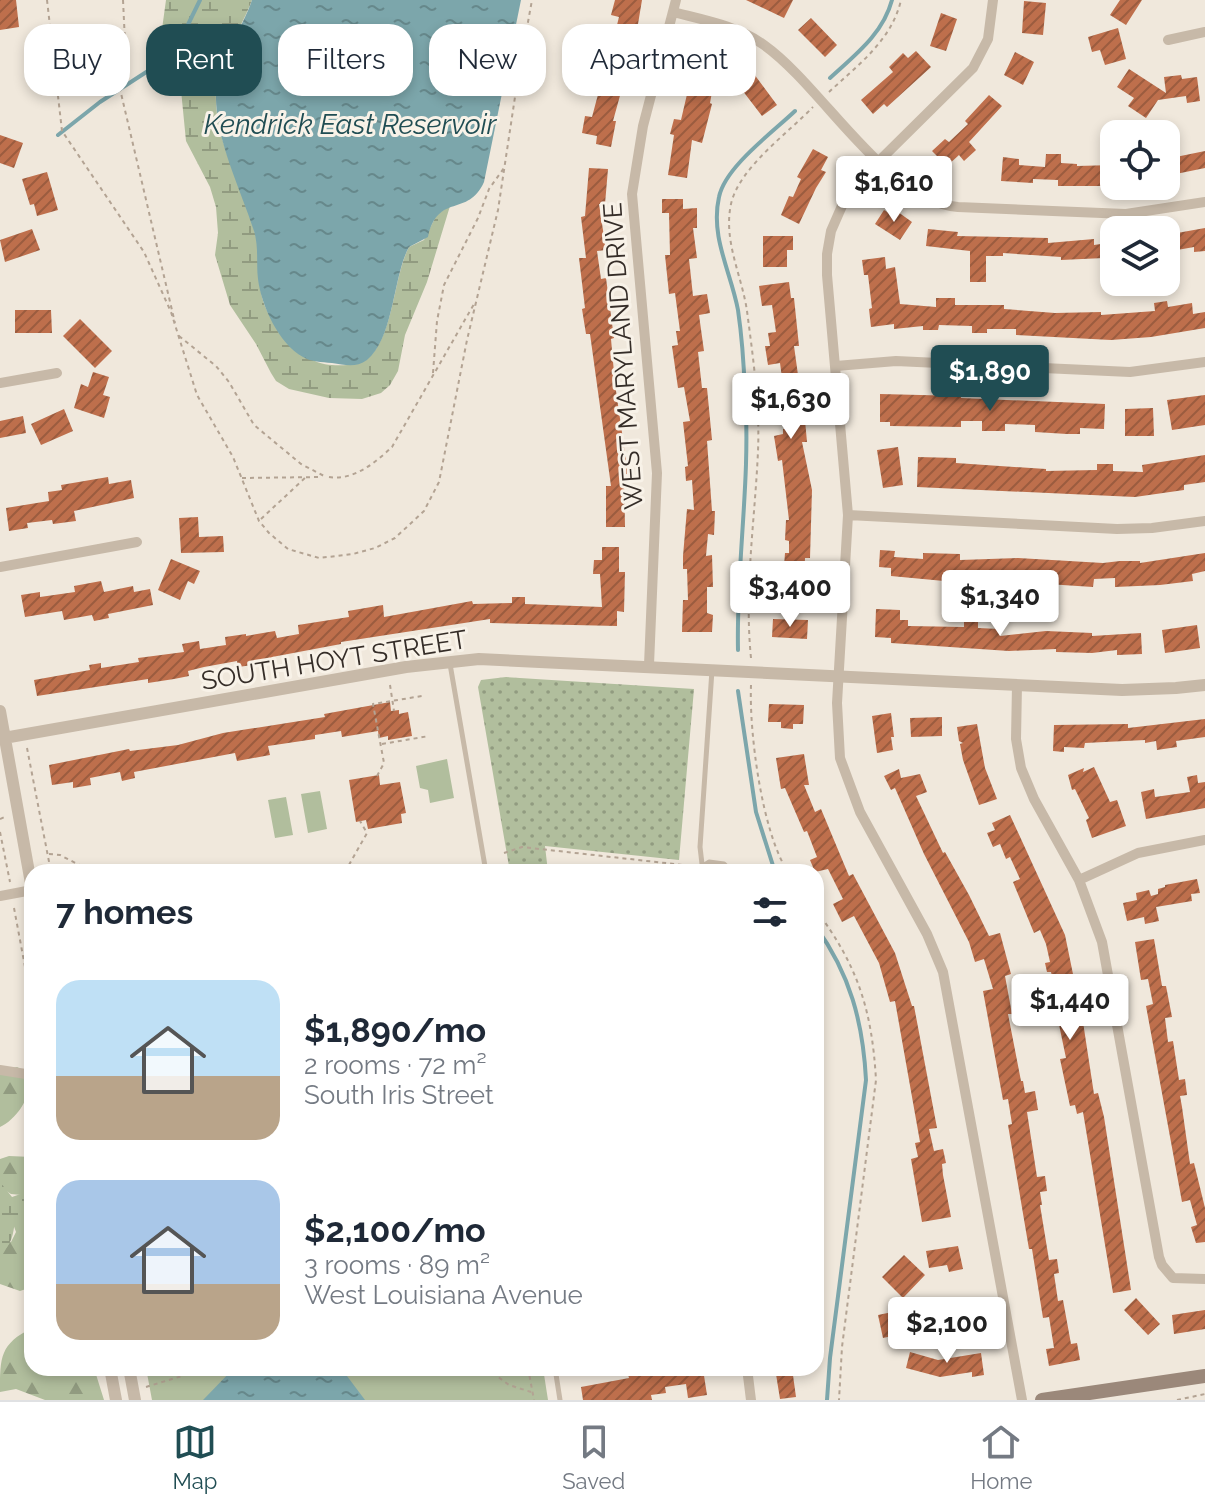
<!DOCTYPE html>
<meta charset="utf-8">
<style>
body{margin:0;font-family:Raleway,sans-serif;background:#f2f2f3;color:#1f2937;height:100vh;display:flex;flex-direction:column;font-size:30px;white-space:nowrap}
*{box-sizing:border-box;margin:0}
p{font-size:26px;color:#747a83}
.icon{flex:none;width:44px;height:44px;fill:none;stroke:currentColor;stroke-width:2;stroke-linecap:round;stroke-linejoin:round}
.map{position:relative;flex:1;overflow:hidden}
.drawer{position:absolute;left:24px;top:864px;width:800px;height:512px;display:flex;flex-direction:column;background:#fff;border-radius:24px;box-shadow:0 4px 12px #0003}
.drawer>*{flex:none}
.hud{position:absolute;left:24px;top:24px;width:800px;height:72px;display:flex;gap:16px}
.tools{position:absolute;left:1100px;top:120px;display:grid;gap:16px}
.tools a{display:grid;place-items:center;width:80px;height:80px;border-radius:16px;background:#fff;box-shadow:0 4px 12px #0003;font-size:40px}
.price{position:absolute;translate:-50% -68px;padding:0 18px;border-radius:8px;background:#fff;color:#222;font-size:26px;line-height:52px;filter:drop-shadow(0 2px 4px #0008)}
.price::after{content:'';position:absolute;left:50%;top:48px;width:24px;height:18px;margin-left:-12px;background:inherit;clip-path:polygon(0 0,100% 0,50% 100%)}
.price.current{background:#204d53;color:#fff}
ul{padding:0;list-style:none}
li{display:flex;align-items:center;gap:24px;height:200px;padding:0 32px}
li span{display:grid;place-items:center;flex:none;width:224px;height:160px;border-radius:24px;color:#555}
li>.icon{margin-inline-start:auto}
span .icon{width:96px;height:96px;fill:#fffc;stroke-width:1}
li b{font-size:34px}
h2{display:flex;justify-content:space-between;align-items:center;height:96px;padding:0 32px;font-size:34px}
.pill{padding:0 28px;border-radius:24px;background:#fff;box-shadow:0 4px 12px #0003;font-size:28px;line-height:72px}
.pill.current{background:#204d53;color:#fff}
.dock{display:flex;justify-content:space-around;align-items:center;height:112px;border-top:2px solid #e0e1e3;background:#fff;font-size:22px;color:#747a83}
.dock a{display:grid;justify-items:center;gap:4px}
.dock .current{color:#204d53}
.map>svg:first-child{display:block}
.grass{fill:url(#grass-dots)}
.forest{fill:url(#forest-firs)}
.wetland{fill:url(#wetland-marsh)}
.park{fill:#b1be9d}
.water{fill:url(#water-ripples)}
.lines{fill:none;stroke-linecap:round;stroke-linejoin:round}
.stream{stroke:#7ca6ab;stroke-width:4}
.building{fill:url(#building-hatch)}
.path{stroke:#b3a393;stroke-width:2;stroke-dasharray:4 4;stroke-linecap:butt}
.service{stroke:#c7b9a8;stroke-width:5}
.minor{stroke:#c7b9a8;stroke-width:10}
.tertiary{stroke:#c7b9a8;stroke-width:12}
.secondary{stroke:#9b887a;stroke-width:14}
.labels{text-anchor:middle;stroke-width:6;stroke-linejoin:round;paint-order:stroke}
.street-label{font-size:26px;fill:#352d28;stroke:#f8f2e8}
.water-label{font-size:28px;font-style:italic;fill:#204d53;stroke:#f8f2e8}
</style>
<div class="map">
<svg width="1205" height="1400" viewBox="0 0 1205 1400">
<defs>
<pattern id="grass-dots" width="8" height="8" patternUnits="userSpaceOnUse" patternTransform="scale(2)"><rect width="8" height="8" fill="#b1be9d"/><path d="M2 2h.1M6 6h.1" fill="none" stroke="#919b80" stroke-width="1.8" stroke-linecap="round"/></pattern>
<pattern id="forest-firs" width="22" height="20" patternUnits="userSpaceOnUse" patternTransform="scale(2)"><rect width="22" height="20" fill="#b1be9d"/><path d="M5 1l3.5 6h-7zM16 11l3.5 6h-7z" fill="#919b80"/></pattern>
<pattern id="wetland-marsh" width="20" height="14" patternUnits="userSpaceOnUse" patternTransform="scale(2)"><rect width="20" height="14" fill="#b1be9d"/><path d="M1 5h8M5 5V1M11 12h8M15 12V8" fill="none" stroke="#919b80"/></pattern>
<pattern id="water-ripples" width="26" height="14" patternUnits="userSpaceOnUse" patternTransform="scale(2)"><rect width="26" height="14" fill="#7ca6ab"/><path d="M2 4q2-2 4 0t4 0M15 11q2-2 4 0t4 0" fill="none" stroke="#66888b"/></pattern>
<pattern id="building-hatch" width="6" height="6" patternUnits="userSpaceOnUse" patternTransform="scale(2)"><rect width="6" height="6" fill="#be6f4c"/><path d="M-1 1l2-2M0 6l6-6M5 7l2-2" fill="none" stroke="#9b5c3f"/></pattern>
</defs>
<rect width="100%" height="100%" fill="#f0e8dc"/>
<path class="grass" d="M506,677L694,689L679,860L545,846L548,872H510L478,687L481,680Z"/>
<path class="forest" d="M17,1067L29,1073C34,1093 18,1119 0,1127V1071Z
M9,1156L32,1157V1196L11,1194L0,1187V1159Z
M32,1208V1287L20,1291L0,1284V1243L11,1242L16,1232L12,1221Z
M32,1328V1368H94L104,1400H45L16,1389L0,1392C0,1357 0,1344 32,1328Z"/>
<path class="wetland" d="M166,0H252C243,25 217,65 216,90C213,146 250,194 258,248C262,276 255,291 271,318C277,328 305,355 315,361C325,367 358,367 367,359C394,337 393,277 409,247L424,240L437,214L450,206L427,282L405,335L398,371L390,385L381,393L362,399L329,398L289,389L276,381L271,373L256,344L230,305L215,255L218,233L216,207L210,187L186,141L181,90L172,79L148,74L146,71L159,51Z
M0,1182L12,1197L32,1190V1217L21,1216L15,1221C13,1235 12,1245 0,1254Z"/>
<path class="park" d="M447,759L454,798L430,803L428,790L420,788L416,766Z
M320,791L327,829L308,833L301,794Z
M286,797L293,835L275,838L268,800Z
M146,1368H543L548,1400H152Z"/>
<path class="water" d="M252,0H521L484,182C468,218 438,192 428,237L409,247C393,276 394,338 367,360C356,368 345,365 332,363C321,362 312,362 303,357C279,344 261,305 258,279C256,263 259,248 254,231C240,187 214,138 216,90C217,62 243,28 252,0Z
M234,1368H341L365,1400H203Z"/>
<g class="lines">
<path class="stream" d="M830,78C855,55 883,34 892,0
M58,135L100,102L168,58L179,43L200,0
M738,650C736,564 751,480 745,394C744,367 742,337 738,310C731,272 710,237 719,197C725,167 773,132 795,111
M738,691L756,812L775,872
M816,927C850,974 863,1022 866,1080L830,1358L827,1400"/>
</g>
<path class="building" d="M0,0H16L19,27L0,30Z
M615,0H642L633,54L628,53L621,80L624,81L613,121H616L611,147L596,144L597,136L582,133L585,116L592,117L600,87L596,86L602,62L597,60L602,42L612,45L619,17L611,15Z
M746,0H793L784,18Z
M1120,0H1142L1126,25L1110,15Z
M1024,1L1046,3L1043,35L1022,33Z
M941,13L957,19L946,51L930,46Z
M811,18L837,45L825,57L798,30Z
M1118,28L1126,59L1105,65L1100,50L1092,52L1088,37Z
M916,51L931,67L887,107L884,104L873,114L861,100L893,72L889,67L903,53L908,58Z
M695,52L721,57L719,64L725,65L722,77L715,76L710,103L712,104L702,143L692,140L687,178L668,175L674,135L670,134L674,119L681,120L688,90L682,89L685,72L691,73Z
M1015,52L1034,62L1023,85L1004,75Z
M1129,69L1166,93L1164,77L1181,75L1182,79L1197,77L1200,101L1187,103L1186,96L1158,100L1146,118L1128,106L1134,98L1117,87Z
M754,74L777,105L762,116L739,86Z
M989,95L1002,106L969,142L976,150L964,161L959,155L947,166L932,151L945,139L949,142L968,124L965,121Z
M0,135L23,143L14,168L0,163Z
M813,149L828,157L821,170L826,172L816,188L799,224L781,215L789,196L793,197L801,179L797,177Z
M1205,151V168L1166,176V159Z
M1046,154H1061V163L1077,164V166L1114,165V186H1058V180L1033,179V183L1001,181L1003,157L1019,159V165L1045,167Z
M589,168L608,169L605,204H599L606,250L597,251L601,279L606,278L614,338L611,339L615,384L628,474H624L625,527H606V486H611L590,334H586L582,309L585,308L579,258H586L581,217L585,216Z
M47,172L58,210L37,216L34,204L30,205L22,179Z
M662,199H683V209L697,208V228H693L697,258L689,259L690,268L693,296L707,294L710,313L699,315L704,351L698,352L702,388H707L712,440L707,441L712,511H715L714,535L708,534L706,556L712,555L713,587H707V613L713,615L712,632H682L683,600H688L687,569H683V556L687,509L694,510L692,480L686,481L685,467L688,466L683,422L690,421L684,387L678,388L672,346L678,345L676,331H680L675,293L669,294L665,255H670L669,213H662Z
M884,210L895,217L898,212L912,222L900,240L875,224Z
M1205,228V251L1194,252V247L1166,252V235Z
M32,229L40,250L5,262L0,240Z
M928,229L958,232L957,236L1048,238V243L1094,239V245L1114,242V261L1104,262V258L1061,260V257L1003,253V256H986V282H970V251L926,246Z
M763,236H793V250H787V267H763Z
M885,257L886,269L895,267L900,304L936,307V298H955V305H1004V309L1055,313L1101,312V315L1155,311L1154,303L1167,301L1168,307L1192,303L1193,314L1205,312V328L1151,337L1111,340L1016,335V329H987V333H972V326L939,325L938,330H923V326L894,329V324L871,327L869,309L872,308L868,275H864L862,260Z
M789,282L791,298H794L799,346H794L798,375L803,374L806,398L803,399L807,442H802L812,490L810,558H805L804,583H808V599H785V586H776V566H784L785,553H789V541L785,540L786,520H789L782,460L778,461L774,436L783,434V429H789L780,363L768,365L765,346H770L768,333L776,332L772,305L762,306L759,286Z
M15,310H51L52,333H15Z
M80,319L112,351L95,368L63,336Z
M93,372L109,377L103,395L110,397L104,418L74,408L81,384L88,387Z
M880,394L961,396V398L1105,404L1104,429L1080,428V434H1067L1035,432V425L1005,424V431H982V421H961V427L890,426V422H880Z
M1205,395V425L1172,430L1167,400Z
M1153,408L1154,436H1125V409Z
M64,409L73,431L41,445L31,424Z
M23,416L26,433L0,438V421Z
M898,447L903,485L883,488L877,450Z
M1205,455V482L1184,485V490L1135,497L917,487L918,457L956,458V463L1046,469V471L1097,470V464H1113V471L1143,472L1142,465Z
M108,477L109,484L131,480L134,498L74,511L76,521L53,524L52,520L27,523L28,528L9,531L6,508L49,501L48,492L62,490L61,485Z
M198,517L199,537L223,536L224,552L181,553L179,518Z
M602,547H619V572H625L624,612L617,611V626L490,623V619L341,642V644L272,657L273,662L238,667L237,661L204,667L188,671L189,676L174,679L148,683V679L37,696L34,680L90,670L89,665L101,663V668L139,662L138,658L184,652L182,644L199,641L200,649L226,645L225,637L246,634V636L275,631L277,638L299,634L298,625L349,617L348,611L383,605L384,617L472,601L473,604L512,603V597H525V604L602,607L600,574H593L594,560H602Z
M880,550L895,551L894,557L923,559V553L960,554V560L1018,558L1103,563L1120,561H1140V563L1205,553V571L1192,574L1193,581L1160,585L1115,587V578L1094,579L1093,587L1047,584V591L1028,590V580L975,581L967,580V573H945L944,581L891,576V568L879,567Z
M171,559L200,571L194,584L188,581L180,600L158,590Z
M101,581L104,592L133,586L134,592L150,589L153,605L108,614L109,618L94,621L92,615L64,620L62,611L25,617L21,595L40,592V597L75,592L74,586Z
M876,609L900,610V620H908V626L964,627V618L978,619V628L1000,629V636L1046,631L1092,633V636L1141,633L1142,654L1117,655V650L1092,653L1056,652V649L1009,651L891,643V638L875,637Z
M773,619L808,620L807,639L772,637Z
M1197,625L1200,648L1165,653L1162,630Z
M390,702L391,711L399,710V714L408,712L412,736L388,740V736L379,738L378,731L342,737L341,731L315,735V739L268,746L270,755L237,761L235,753L134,772L135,778L122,781L120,772L90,778L91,785L73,788V782L52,785L49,765L129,749L130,751L178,745L223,733L325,717L324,714Z
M769,704L804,705L803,724H793V729L781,728V722H768Z
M891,713L894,737H891L893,750L877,753L872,716Z
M942,717V736L911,737L910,718Z
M1205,719V737L1176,741L1177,747L1157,750L1156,741L1145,743V740L1085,743L1084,748L1064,747V752L1053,751L1054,725L1128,724V728Z
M977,724L985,768L997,799L979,805L963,760L960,744L963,743L959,741L957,727Z
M804,754L809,785H804L815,812L821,809L849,876L853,874L895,953L912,1006H914L937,1128L929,1129L934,1151L943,1149L946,1163L942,1164L943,1175L951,1217L922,1222L911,1159L918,1157L915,1143L920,1142L895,1001L890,1002L879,963L854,916L842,922L833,904L843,899L828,869L815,872L810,860L817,857L807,831L804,832L785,788L781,789L776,758Z
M1094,767L1110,802L1117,800L1126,826L1092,838L1086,820L1089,818L1075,789L1072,790L1068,775L1084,768L1083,772Z
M899,769L901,778L920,774L927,792L916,796L943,853L945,852L969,895L989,936L1000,933L1011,974L1005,976L1012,1014H1008L1021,1081H1023L1025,1093L1035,1091L1038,1110L1027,1112L1037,1177L1045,1176L1047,1191L1040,1192L1042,1205H1040L1049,1260L1057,1259L1059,1273L1054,1274L1058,1301L1063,1300L1071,1344L1077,1343L1080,1360L1049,1366L1046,1349L1054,1348L1049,1317L1043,1318L1032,1249H1029L1008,1125L1012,1124L1008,1099L1003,1100L983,991L993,989L984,959L975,962L969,942L924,854L895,788L891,790L884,776Z
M379,775L380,785L400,782L406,813L401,814L402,823L368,829L366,820L356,822L349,780Z
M1197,775L1198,783L1205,782V808L1146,819L1141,792L1154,789L1155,797L1190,792L1187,777Z
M1010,815L1065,935L1074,979L1070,980L1074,1010L1081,1009L1094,1094L1098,1093L1104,1117L1131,1290L1113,1293L1083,1112L1077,1114L1075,1105L1070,1106L1060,1059L1066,1058L1057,1015L1047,1016L1044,999L1057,996L1051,972H1047L1045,963L1050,962L1046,944L1040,930L1034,933L1013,882L1020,879L1010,857L1006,859L1000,844L993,847L987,833L995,830L992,823Z
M1197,879L1200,893L1191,894L1192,901L1156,907L1159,921L1145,924L1144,917L1127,921L1123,903L1137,900L1136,893L1149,890L1151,896L1158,894V889L1165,887V885Z
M1154,939L1162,986H1166L1172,1017L1165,1018L1168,1042L1173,1041L1179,1080L1185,1079L1187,1095L1180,1096L1182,1107L1190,1164L1194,1163L1205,1208V1242L1196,1243L1191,1227L1197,1225L1190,1200L1182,1202L1146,1006L1153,1004L1148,979L1141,980L1135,942Z
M958,1246L963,1269L949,1272L947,1265L929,1268L926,1251Z
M904,1255L925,1275L903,1298L882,1277Z
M1136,1298L1160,1324L1148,1335L1124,1310Z
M902,1310L906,1333L883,1338L878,1315Z
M1205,1310V1329L1174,1334L1172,1315Z
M910,1352L938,1360L981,1353L984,1375L972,1377V1372L940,1377L906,1368Z
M775,1368H792L796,1397L780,1399Z
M662,1369L663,1374L703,1369L707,1395L688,1398L686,1384L665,1387L666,1393L651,1395L652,1400H583L581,1387L629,1378L628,1374Z"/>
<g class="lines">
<path class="path" d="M47,0L62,131L144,252L171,312L197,395L233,457L259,521L269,533L288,549L319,558L353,554L375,548L395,538L424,511L439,482L467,340L498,210L518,77L532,0
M123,0L126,63L120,89L175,323
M829,92C858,65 892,40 901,0
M179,336L216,366L229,382L254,425L301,464L326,477
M433,373L437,321L444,285L478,218L489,189L504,168
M329,477C353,481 375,463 392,447L474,304
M242,478L322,477
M261,519L306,477
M751,658C744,589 755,520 758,451C760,406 753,357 747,311C742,276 723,241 731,204C739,168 788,133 813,107
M390,685L394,711
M751,685C749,732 762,833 788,872
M382,744L429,736
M27,748L51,872
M377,776L384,763L373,704L422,696
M0,819L7,816
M0,832L10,882
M504,853L522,847L683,865
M49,854L60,855L93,872
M345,872L367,833L360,821
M14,908L32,1004
M816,910C858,966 872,1010 876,1080L842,1347L839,1400
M486,1368L509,1385L531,1392
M528,1368L534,1400
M146,1387L182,1376L190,1368
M1177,1400L1205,1394"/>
<path class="service" d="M450,664L486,872
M702,864L700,847L712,670
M693,872L709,862L724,864L732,872
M555,1368L560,1400"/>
<path class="minor" d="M993,0L988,39L973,68L879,161L845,199L831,231L827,254V275L848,515L837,703L840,758L860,812L927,934L943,972L1022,1400
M673,12C704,20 738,26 764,45C823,87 885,200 958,207L1126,214L1205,202
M1168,40L1205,32
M836,366L896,361L1130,372L1205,362
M0,383L57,373
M848,515L1117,529L1152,528L1205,521
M0,567L137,542
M649,665L657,473L632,194L643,126L676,0
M1017,685L1016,739L1021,768L1034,799L1079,880L1102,942L1159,1257L1162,1265L1173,1278L1205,1279
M1079,880L1138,853L1205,840
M0,896L32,890
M0,1070L32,1075
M941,1315L1004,1304
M747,1368L751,1400"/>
<path class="tertiary" d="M0,711L32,889
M4,738L406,667L479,659L1122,690L1176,688L1205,685
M110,1368L116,1400
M129,1368L135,1400"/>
<path class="secondary" d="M1042,1400L1205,1376"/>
</g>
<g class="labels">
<g class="street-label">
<text transform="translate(623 356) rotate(-94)" y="9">WEST MARYLAND DRIVE</text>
<text transform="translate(334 660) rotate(-9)" y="9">SOUTH HOYT STREET</text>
</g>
<g class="water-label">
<text x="350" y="134">Kendrick East Reservoir</text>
</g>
</g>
</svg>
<div class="tools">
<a><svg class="icon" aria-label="locate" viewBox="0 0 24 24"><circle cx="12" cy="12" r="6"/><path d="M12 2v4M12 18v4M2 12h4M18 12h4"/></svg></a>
<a><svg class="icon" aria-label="layers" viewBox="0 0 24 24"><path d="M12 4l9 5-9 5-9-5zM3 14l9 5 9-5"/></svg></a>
</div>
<b class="price" style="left:894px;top:224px">$1,610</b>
<b class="price current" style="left:990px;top:413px">$1,890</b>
<b class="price" style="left:791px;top:441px">$1,630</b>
<b class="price" style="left:790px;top:629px">$3,400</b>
<b class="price" style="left:1000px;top:638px">$1,340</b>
<b class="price" style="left:1070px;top:1042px">$1,440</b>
<b class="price" style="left:947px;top:1365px">$2,100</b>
<div class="hud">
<a class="pill">Buy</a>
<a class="pill current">Rent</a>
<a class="pill">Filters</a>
<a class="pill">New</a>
<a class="pill">Apartment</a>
</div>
<section class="drawer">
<h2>7 homes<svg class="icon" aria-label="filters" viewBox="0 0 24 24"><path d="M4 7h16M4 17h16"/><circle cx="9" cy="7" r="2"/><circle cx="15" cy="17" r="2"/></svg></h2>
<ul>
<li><span style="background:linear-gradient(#bfe0f5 60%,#b9a48a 0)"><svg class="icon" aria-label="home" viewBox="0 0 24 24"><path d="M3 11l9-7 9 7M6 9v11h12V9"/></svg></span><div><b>$1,890/mo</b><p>2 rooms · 72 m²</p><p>South Iris Street</p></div></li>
<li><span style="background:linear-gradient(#a9c7e8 65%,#b9a48a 0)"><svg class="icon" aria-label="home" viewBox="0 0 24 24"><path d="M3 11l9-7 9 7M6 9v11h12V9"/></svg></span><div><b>$2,100/mo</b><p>3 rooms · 89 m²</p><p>West Louisiana Avenue</p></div></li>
</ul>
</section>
</div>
<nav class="dock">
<a class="current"><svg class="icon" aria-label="map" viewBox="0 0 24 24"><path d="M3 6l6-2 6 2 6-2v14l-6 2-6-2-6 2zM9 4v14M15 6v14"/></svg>Map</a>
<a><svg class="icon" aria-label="saved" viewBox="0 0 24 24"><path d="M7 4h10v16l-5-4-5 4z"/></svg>Saved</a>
<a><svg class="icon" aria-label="home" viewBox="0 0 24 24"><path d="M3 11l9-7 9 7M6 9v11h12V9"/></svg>Home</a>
</nav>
